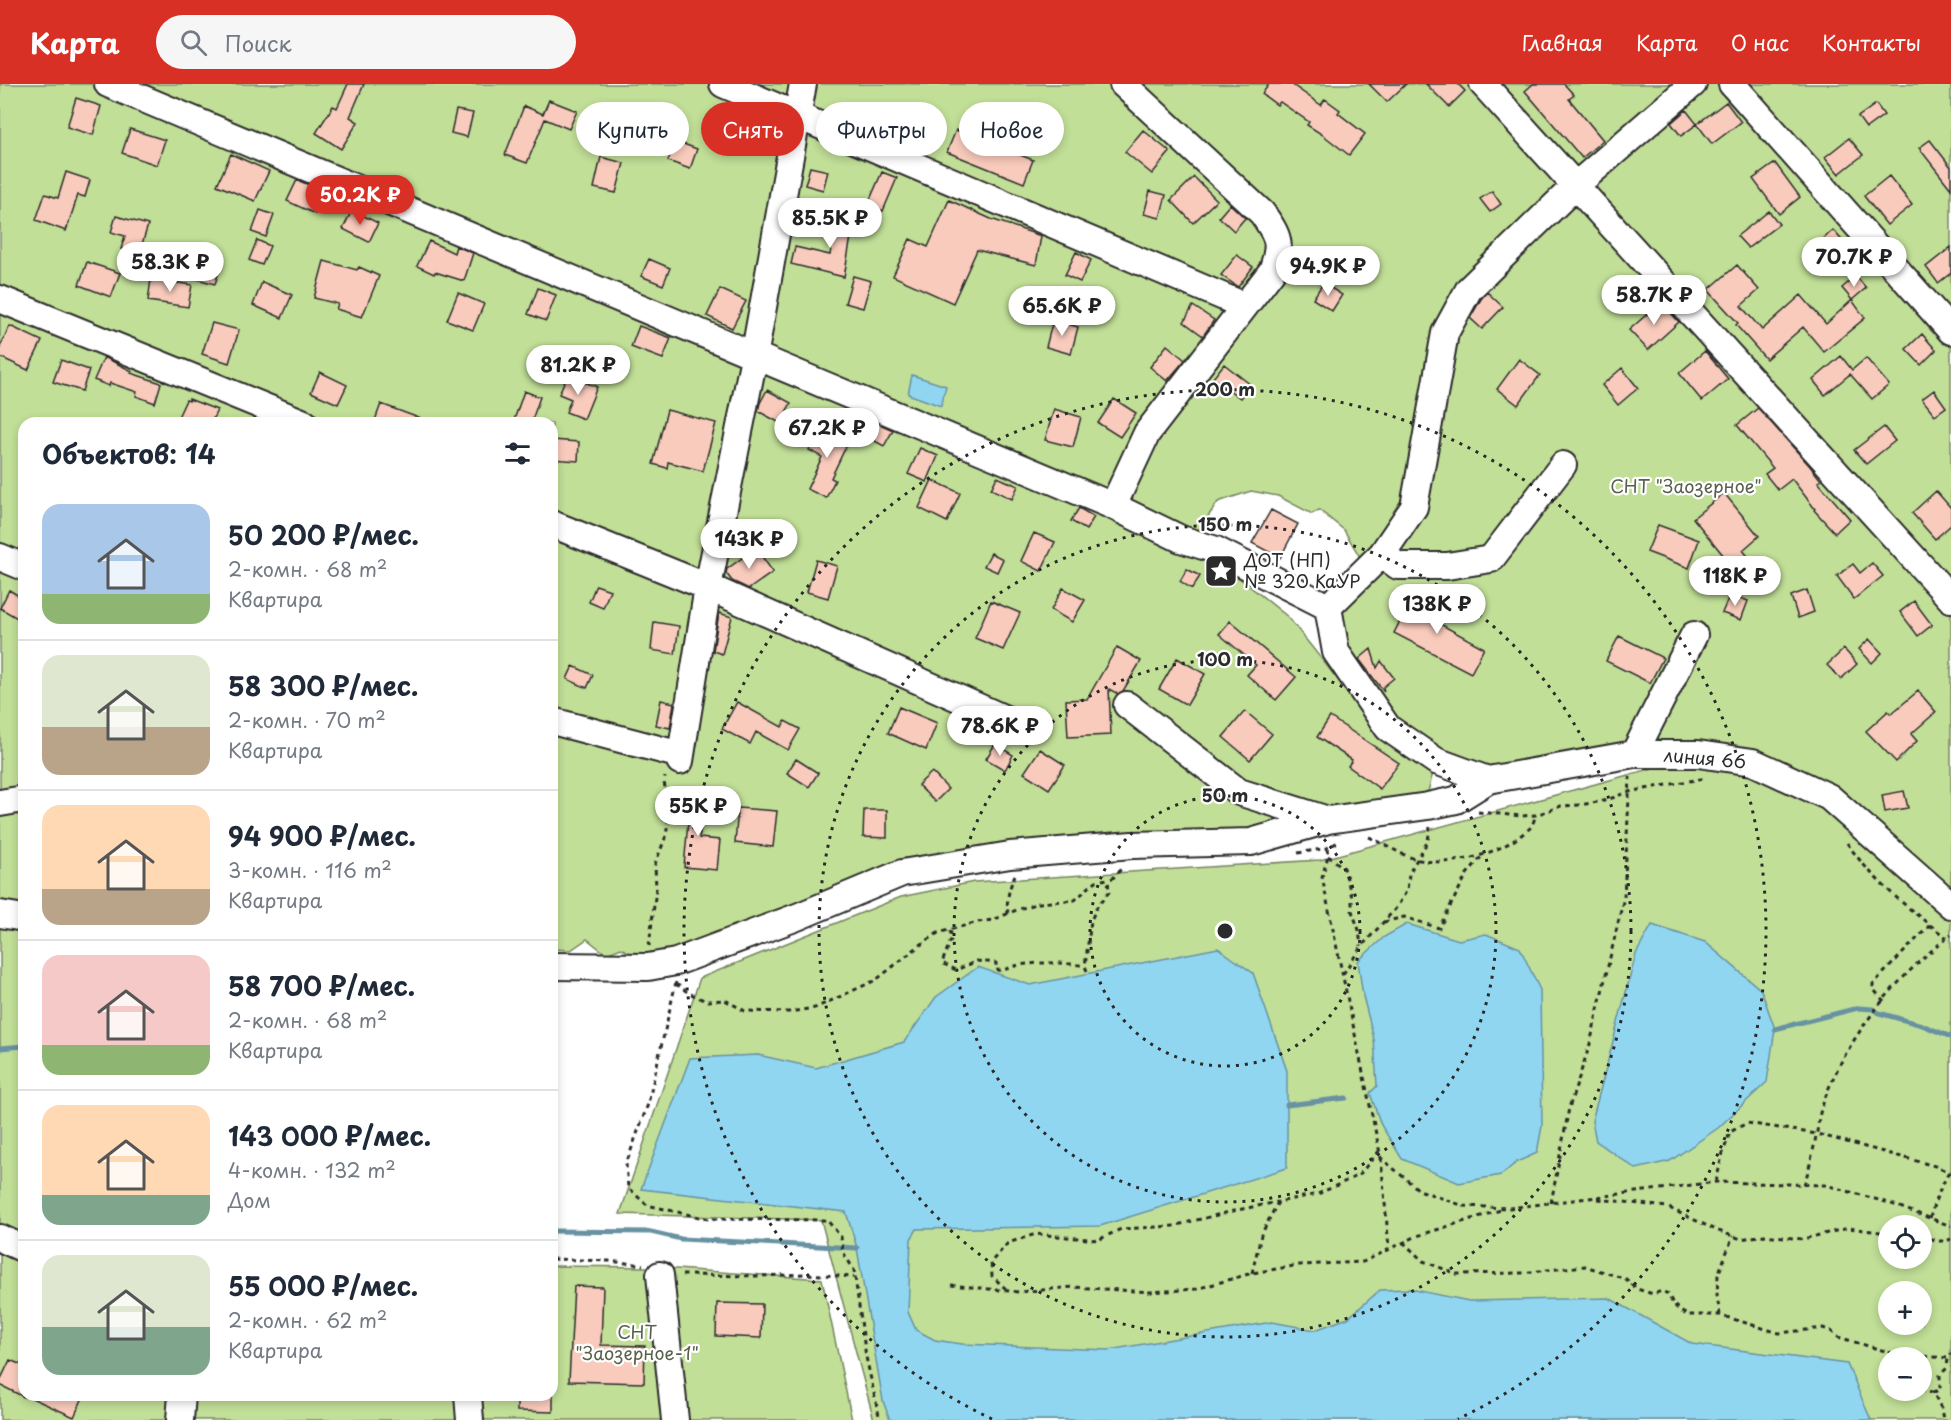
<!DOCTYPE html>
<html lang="ru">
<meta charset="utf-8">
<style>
body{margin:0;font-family:"Playpen Sans",sans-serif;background:#f6f6f7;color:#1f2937;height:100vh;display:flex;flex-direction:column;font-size:22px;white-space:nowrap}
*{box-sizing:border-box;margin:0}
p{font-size:20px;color:#747a83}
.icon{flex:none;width:33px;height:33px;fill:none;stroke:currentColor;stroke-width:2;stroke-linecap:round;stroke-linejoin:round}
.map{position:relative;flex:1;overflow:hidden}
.details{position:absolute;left:18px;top:333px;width:540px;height:984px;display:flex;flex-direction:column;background:#fff;border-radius:18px;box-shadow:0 3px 9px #0003}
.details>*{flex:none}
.hud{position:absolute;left:576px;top:18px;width:570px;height:54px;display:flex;gap:12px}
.tools{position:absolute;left:1878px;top:1131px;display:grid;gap:12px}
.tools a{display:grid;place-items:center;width:54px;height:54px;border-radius:50%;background:#fff;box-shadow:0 3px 9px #0003;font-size:30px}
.price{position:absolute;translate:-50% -51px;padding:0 14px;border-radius:21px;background:#fff;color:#222;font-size:20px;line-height:39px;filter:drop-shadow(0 2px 3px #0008)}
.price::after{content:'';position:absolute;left:50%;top:36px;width:18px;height:14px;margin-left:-9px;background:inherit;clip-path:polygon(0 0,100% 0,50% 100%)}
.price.on{background:#d93025;color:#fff}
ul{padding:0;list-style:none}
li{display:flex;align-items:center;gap:18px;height:150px;padding:0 24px}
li+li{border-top:2px solid #e0e1e3}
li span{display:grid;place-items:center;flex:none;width:168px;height:120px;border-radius:18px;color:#555}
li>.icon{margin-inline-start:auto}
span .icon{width:72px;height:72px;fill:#fffc;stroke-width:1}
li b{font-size:26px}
h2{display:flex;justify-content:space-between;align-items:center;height:72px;padding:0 24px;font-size:26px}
.tag{padding:0 21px;border-radius:27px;background:#fff;box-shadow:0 3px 9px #0003;font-size:21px;line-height:54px}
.tag.on{background:#d93025;color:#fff}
header{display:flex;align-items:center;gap:36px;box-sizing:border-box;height:84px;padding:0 30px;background:#d93025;color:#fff}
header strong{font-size:28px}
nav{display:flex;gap:33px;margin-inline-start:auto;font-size:21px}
.search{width:420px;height:54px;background:#f6f6f7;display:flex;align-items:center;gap:15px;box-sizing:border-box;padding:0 21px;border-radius:33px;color:#747a83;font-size:22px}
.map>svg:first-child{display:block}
.green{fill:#c1df97;stroke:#768561;stroke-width:1.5;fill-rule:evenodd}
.water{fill:#90d6f1;stroke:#6892a2;stroke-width:1.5}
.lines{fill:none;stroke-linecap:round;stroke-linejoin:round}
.stream{stroke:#6892a2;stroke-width:5}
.building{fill:#f9cbbc;stroke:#2b2b2b;stroke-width:1.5}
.minor-casing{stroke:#2b2b2b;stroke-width:30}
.path{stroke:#2b2b2b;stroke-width:3;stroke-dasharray:4.5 4.5;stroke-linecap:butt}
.minor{stroke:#fff;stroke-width:26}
.ring{fill:none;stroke:#2b2b2b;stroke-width:3;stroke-dasharray:3 6}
.labels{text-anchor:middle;stroke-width:4.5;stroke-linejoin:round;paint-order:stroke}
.park-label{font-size:18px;fill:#58614b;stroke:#fff}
.poi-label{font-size:18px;fill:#2b2b2b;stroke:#fff;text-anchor:start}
.street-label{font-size:18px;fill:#2b2b2b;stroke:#fff}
.centre{fill:#2b2b2b;stroke:#fff;stroke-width:3}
.ring-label{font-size:18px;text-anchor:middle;font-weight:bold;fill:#2b2b2b;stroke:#fff;stroke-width:4.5;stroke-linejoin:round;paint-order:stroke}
</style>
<header>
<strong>Карта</strong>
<div class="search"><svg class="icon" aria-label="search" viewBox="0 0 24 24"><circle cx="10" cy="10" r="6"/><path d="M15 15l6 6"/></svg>Поиск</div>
<nav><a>Главная</a><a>Карта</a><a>О нас</a><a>Контакты</a></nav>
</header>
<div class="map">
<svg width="1951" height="1336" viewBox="0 0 1951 1336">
<rect width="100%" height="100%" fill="#fff"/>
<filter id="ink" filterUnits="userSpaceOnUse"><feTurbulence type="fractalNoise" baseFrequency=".0167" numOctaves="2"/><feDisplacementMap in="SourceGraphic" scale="12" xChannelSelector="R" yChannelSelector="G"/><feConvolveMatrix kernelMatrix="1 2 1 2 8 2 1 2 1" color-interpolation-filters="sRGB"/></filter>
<g filter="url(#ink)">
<path class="green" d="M0,0H1951V821L1829,713L1698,670L1488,696L1436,677L1336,568L1328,523L1367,485L1344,446L1319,426L1312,430L1278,412L1251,407L1218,418L1185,466L1223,481L1288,533L1362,626L1435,681L1424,723L902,789L782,838L640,875L621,864L606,870L587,855L571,866L552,865V339H24V826L0,822Z
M1657,683L1741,684L1813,712L1951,830V1336H874L821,1136L620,1130L700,894L901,813L974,798L1320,776ZM1888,1142H1922V1174H1888ZM1888,1208H1922V1240H1888ZM1888,1274H1922V1306H1888Z
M0,829L24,832V1311H552V1182L647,1183L822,1195L852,1336H0Z"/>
<path class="water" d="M912,291L946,302L941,322L908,310Z
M1407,840L1459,856L1486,850L1520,864L1540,906L1542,1042L1537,1069L1517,1078L1501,1091L1459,1099L1402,1075L1381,1041L1370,1009L1377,1002L1374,955L1363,912L1358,877L1384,853Z
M1652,841L1705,858L1761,906L1775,945L1767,998L1718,1044L1670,1077L1636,1085L1596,1057L1592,1037L1636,870Z
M1218,864L1253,889L1287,987V1084L1100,1142L917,1145L911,1155L908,1228L916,1246L935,1256L962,1260L1109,1266L1272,1238L1315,1246L1348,1234L1380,1206L1410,1205L1469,1217L1609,1214L1692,1260L1847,1280L1871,1336H890L883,1317L857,1164L846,1128L641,1105L690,974L758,971L816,984L904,958L936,913L978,883L1030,901Z"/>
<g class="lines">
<path class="stream" d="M1775,945L1858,924L1873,925L1879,929L1922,941L1951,953
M0,964L24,962
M1287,1021L1346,1014
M552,1147L651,1148L681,1155L857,1164"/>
</g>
<path class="building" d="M348,0H364L350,33L358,38L341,65L316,49L333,22L337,24Z
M1269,0H1291L1321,21L1325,15L1340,26L1338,29L1365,50L1349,71L1323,51L1307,41L1309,38L1280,18L1277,21L1262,10Z
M1369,0H1406L1387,18Z
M1426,0H1458L1465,7L1449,23Z
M1533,0H1564L1574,11L1569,15L1603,56L1582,74L1525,7Z
M76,14L101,22L93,51L67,43Z
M549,16L577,27L569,45L545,35L527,79L505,71L524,22L543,30Z
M1726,18L1741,38L1712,60L1697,40Z
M1876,20L1884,31L1866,44L1858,33Z
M456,26L473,29L467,53L451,49Z
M1686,26L1697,40L1681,52L1671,39Z
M712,30L732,32L730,46L710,44Z
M758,39L780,45L775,66L752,60Z
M130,45L165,56L157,81L122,69Z
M956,46L1033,76L1024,99L947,68Z
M1143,46L1170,68L1152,90L1125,68Z
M1849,54L1863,71L1839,90L1825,73Z
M1930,56L1951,83V105L1919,64Z
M675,57L697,65L690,85L668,77Z
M231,70L269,87L255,117L217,101Z
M601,73L624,79L616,109L594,104Z
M1775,79L1800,113L1779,130L1753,95Z
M810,83L828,87L823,106L805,101Z
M66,88L90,96L85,113L78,111L66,147L36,136L45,110L58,114Z
M882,88L897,94L883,127L868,120Z
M1889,92L1912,121L1887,141L1864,112Z
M1194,93L1217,116L1193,139L1171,116Z
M297,96L326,108L315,130L287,117Z
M1150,107L1166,111L1160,134L1144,130Z
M1492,107L1501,120L1490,128L1480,115Z
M949,116L991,135L1041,152L1036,181L977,166L953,219L893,192L910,155L928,163Z
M1230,120L1245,134L1234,147L1219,133Z
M260,126L274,131L266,153L252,148Z
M352,126L378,139L369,158L343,145Z
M837,127L855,130L844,193L791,180L795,163L830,171Z
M1769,127L1779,140L1748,164L1737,152Z
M116,132L148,141L139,170L121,165L125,152L111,148Z
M1833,146L1852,168L1836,183L1817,161Z
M257,156L270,162L262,181L249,176Z
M429,157L454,169L456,162L473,169L464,197L435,188L434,190L417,182Z
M1951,163V189L1938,199L1926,183Z
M1076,168L1091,176L1080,198L1065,191Z
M1237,171L1253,183L1238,203L1221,191Z
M201,172L222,178L215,200L194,194Z
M649,175L670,184L663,201L641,192Z
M324,177L357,186L359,183L379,192L362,233L336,225L338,220L314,214Z
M87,178L120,189L111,213L79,201Z
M1737,181L1759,206L1741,222L1762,246L1801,211L1826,240L1852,216L1865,234L1824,268L1803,243L1766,275L1736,241L1738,239L1708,206Z
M853,192L871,197L863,224L845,219Z
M1856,192L1866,204L1852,216L1842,204Z
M151,195L192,201L188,223L148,217Z
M262,198L292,211L282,234L253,221Z
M1323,199L1342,211L1332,227L1313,215Z
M538,204L556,211L546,237L528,230Z
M720,205L746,217L732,244L707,232Z
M1487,208L1503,223L1482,245L1470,234L1481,215Z
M458,209L484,220L473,246L447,236Z
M1661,218L1679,238L1648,266L1629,246Z
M1193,222L1214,236L1203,252L1184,238Z
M1053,236L1078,243L1071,270L1046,263Z
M212,239L239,246L229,279L202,270Z
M10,242L42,257L28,286L0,273V263Z
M639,242L671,254L663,275L631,263Z
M1922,250L1936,266L1921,281L1906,265Z
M1167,261L1185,276L1167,297L1150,283Z
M552,264L572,271L567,286L547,279Z
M1705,267L1728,295L1702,317L1679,289Z
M1841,272L1852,286L1866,274L1889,301L1872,315L1850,290L1825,311L1813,296Z
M104,273L132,287L131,289L161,299L155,319L136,312L137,308L110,299L109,302L94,296Z
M1519,275L1540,291L1518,321L1497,305Z
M61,276L89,286L82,307L53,298Z
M1224,280L1251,301L1240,314L1213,294Z
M1622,284L1638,304L1618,321L1602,301Z
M320,288L347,301L338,320L311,308Z
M567,291L597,303L584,335L566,328L571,315L559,310Z
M767,306L791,319L780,339L758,327L760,319Z
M1934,306L1946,323L1935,331L1922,315Z
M524,307L540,313L531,339H513Z
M189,315L217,326L211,339H193L178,333L186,316L189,317Z
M1114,315L1136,329L1120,353L1098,339Z
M381,320L427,337V339H374Z
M1758,324L1809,381L1821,396L1818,398L1850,435L1835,449L1814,426L1815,425L1792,395L1778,406L1765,390L1773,384L1737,341Z
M1054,325L1081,333L1073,363L1045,356Z
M667,326L716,339L703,387L668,378L667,384L653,380Z
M866,334L893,346L884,362L858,348Z
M822,340L850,354L831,394L835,396L826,414L807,405L822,373L809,366Z
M1884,343L1895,357L1866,380L1854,366Z
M552,356L579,358L578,377L552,375Z
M920,364L938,372L927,398L908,390Z
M997,393L1018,402L1012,415L991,405Z
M932,396L960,409L947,438L919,424Z
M1936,407L1951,424V441L1935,455L1912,429Z
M1724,409L1759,452L1743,466L1761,489L1749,498L1732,475L1728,477L1693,434Z
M1079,424L1094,433L1086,446L1071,437Z
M1271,426L1298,440L1280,474L1252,459Z
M1658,441L1699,456L1689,484L1647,468Z
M1034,449L1055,458L1041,487L1021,477Z
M756,464L773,488L749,505L732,497L726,489L727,485Z
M991,469L1003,475L997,488L984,482Z
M816,476L837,482L828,514L807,508Z
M1872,479L1883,492L1854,515L1837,492L1853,480L1860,489Z
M1187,485L1200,492L1192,505L1180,497Z
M596,501L610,506L603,524L589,518Z
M1063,504L1085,516L1072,538L1051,526Z
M9,506L24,515V538L0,524Z
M1807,506L1814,528L1798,534L1791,512Z
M1730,510L1748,517L1741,536L1722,529Z
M1413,512L1446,528L1440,540L1484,564L1471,589L1394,549Z
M991,517L1020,529L1003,566L975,554Z
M1914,517L1932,541L1918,552L1900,528Z
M719,529L732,533L722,570L713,567Z
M1230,537L1296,593L1276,616L1247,591L1256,581L1219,550Z
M654,538L679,542L675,570L651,566Z
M1619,552L1663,574L1650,599L1606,577Z
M1869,555L1882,569L1872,579L1859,565Z
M1117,563L1141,577L1123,607L1118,610L1109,605L1111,651L1068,653L1066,616L1087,615Z
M1371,565L1377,584L1381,577L1394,594L1383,603L1384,608L1359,575Z
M1844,565L1857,580L1841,595L1827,581Z
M1177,574L1205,590L1187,621L1159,605Z
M573,582L593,591L587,604L567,595Z
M1918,607L1936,628L1911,650L1917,657L1896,678L1866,647L1888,627L1891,630Z
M661,616L674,619L670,644L656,641Z
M737,618L782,643L785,637L800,645L788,666L756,648L750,660L722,645Z
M899,623L937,639L926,666L888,649Z
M1245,627L1272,650L1250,676L1223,653Z
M1330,633L1399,679L1380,705L1348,682L1352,676L1317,653Z
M995,660L1013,671L1005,686L986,675Z
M1040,665L1065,681L1049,705L1024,689Z
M796,675L818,689L809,703L787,689Z
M932,688L948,705L935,718L918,701Z
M1904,707L1908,724L1885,728L1882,711Z
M682,713L706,717L699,754L720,756L717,786L684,783L688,738L678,737Z
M738,724L777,727L773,763L735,759Z
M864,726H887V754L863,753Z
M574,1202L603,1203L601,1261L645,1262L644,1299L569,1297Z
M717,1219L762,1220L761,1254L716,1252Z
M10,1276L24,1282V1313L0,1301V1297Z
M25,1311H84L74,1333Z
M517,1311H553V1328L517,1327Z"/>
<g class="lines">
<g class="minor-casing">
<path id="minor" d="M108,0L1113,422L1181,455L1216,466L1328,523
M723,0L1245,222
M1483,0L1951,515
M1732,0L1951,247
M0,215L304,339
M1113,422L1147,349L1272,187C1282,159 1279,153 1262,129L1123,0
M552,440L708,503L1012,638
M1382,470L1398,482H1447L1491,475L1563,381
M0,473L24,483
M1328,523L1382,470L1414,423L1445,249L1469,205L1575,102L1693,0
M1328,523L1336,568L1388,644L1436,677L1488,696
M1127,621L1239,708L1328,736
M552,637L681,671
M1634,670L1694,551
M680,677L708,503L754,273L803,0
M0,719L24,715
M0,830L24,834
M552,882L648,883L676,878L797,833L902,789L1010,771L1132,761L1251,758L1328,736L1428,722L1456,716L1488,696L1634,670H1698L1753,678L1829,713L1951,821
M0,1154L24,1165
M660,1191L675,1336
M468,1311L470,1336
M180,1336L182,1311"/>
</g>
<path class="path" d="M1478,728L1521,732L1536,731L1561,722L1580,721L1604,717L1628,708L1706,694
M1369,753C1388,761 1404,774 1425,777C1458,781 1492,771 1519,753C1522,750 1527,747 1530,744C1533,741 1534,735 1536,732
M1847,759C1873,797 1910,826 1947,854
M1327,764L1328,772L1322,793L1381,1074L1419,1106L1464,1122L1509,1124L1716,1098L1826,1101L1889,1119L1951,1142
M1298,769L1327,764L1340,757
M1328,772L1344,784L1352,813V827L1359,846L1361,862
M1008,830C1006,816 1009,804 1015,791
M1384,838L1404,833L1439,844L1467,790L1482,772
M950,847L952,853L942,879L956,886L977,877L996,879V886C1004,887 1011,883 1019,881C1042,878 1063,878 1085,882
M649,862L656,805L655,780L666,752L670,723L664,699L665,693
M1087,887L1085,882L1091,837L1096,824L1109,808L1108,795
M1343,890L1361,863L1397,823L1407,806L1409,790L1413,782L1428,757L1430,743
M676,898L648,1020L626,1080L628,1104L647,1121L708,1135L827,1136L841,1153L843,1168L854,1186L866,1273L880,1336
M676,900L689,909L706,917L725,916L745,927L789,928L815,924L876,896L919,862L938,849L978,838L993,836L1019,825L1039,819L1075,816L1096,797L1113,794L1123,783
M1884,917L1873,905V900L1930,841
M1381,1074L1389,1164
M1716,1098L1722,1072L1730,1048L1747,1039L1817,1050L1935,1082L1951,1089
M1804,1101C1809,1085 1813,1069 1816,1052C1818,1045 1818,1037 1820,1029C1840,961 1895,893 1951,851
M1598,1115L1667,1123L1716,1146L1741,1155L1764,1151L1803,1155L1848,1144L1888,1149
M1551,1119L1569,1024L1590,960L1624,813L1630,693
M1930,1134L1935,1117L1949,1087
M1922,1151C1932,1155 1940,1160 1951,1155
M1403,1158L1423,1177L1457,1190L1522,1189L1585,1182L1626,1195L1637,1205L1653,1210L1662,1207L1668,1210L1673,1220L1680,1227L1687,1231H1720L1779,1249L1823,1244L1831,1247L1838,1253L1895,1270L1899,1274
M552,1175L609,1177L643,1181
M1252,1189L1261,1151L1278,1118L1318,1110L1359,1091L1380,1066
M682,1191L760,1192L806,1190L854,1193
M951,1201L1019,1208L1074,1203L1150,1208L1197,1205L1252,1189L1300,1181L1363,1178L1417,1152L1504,1125
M1006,1205L992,1192L991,1178L1008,1159L1036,1150L1098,1156L1121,1145L1173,1142L1237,1126L1278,1118
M1720,1231L1717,1212L1718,1191L1733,1152
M1916,1274L1920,1272L1948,1274L1951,1270
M1920,1306L1933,1308L1941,1324L1943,1336
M1933,1308L1940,1306V1291L1947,1284L1948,1274"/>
<use href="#minor" class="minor"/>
</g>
</g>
<g class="ring">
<circle cx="1225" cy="847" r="135"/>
<circle cx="1225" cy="847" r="271"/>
<circle cx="1225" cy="847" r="406"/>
<path d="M992 1335A541 541 0 1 1 1458 1335"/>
</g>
<defs>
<g id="sight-square" transform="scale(1.725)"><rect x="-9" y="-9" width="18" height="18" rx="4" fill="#2b2b2b" stroke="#fff"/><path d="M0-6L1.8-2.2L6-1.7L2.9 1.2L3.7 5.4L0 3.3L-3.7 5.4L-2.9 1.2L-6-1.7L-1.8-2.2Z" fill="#fff"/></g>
</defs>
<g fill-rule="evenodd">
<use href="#sight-square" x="1221" y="487"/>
</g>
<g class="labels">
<g class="park-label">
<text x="1686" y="409">СНТ "Заозерное"</text>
<text x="637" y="1255">СНТ<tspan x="637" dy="21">"Заозерное-1"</tspan></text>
</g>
<g class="poi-label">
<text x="1244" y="483">ДОТ (НП)<tspan x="1244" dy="21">№ 320 КаУР</tspan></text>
</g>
<g class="street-label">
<text transform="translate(1705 675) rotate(5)" y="6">линия 66</text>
</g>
</g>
<circle cx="1225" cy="847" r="9" class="centre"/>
<g class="ring-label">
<text x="1225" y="312">200 m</text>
<text x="1225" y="447">150 m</text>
<text x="1225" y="582">100 m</text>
<text x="1225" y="718">50 m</text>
</g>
</svg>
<div class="tools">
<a><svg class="icon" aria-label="locate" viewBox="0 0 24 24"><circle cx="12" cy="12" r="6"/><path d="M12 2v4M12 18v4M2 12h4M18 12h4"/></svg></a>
<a>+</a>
<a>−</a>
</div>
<b class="price on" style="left:360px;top:142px">50.2K ₽</b>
<b class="price" style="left:830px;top:165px">85.5K ₽</b>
<b class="price" style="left:1854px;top:204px">70.7K ₽</b>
<b class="price" style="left:170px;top:209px">58.3K ₽</b>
<b class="price" style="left:1328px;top:213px">94.9K ₽</b>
<b class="price" style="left:1654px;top:242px">58.7K ₽</b>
<b class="price" style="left:1062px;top:253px">65.6K ₽</b>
<b class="price" style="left:578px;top:312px">81.2K ₽</b>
<b class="price" style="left:827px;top:375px">67.2K ₽</b>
<b class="price" style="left:749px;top:486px">143K ₽</b>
<b class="price" style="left:1735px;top:523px">118K ₽</b>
<b class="price" style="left:1437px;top:551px">138K ₽</b>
<b class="price" style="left:1000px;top:673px">78.6K ₽</b>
<b class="price" style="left:698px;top:753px">55K ₽</b>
<div class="hud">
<a class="tag">Купить</a>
<a class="tag on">Снять</a>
<a class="tag">Фильтры</a>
<a class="tag">Новое</a>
</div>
<section class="details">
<h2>Объектов: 14<svg class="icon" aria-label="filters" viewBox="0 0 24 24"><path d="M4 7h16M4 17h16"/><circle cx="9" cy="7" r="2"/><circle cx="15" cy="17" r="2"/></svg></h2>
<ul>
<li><span style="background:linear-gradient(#a9c7e8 75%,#8fb573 0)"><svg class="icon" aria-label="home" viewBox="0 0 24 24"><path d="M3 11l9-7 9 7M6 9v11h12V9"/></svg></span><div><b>50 200 ₽/мес.</b><p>2-комн. · 68 m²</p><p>Квартира</p></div></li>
<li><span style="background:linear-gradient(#dfe7d0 60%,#b9a48a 0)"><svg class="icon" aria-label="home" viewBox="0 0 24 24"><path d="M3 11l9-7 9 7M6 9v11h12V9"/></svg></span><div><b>58 300 ₽/мес.</b><p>2-комн. · 70 m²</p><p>Квартира</p></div></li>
<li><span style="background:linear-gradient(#ffd9b3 70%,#b9a48a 0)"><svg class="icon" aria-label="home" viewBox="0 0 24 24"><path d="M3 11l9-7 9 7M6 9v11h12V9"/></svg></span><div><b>94 900 ₽/мес.</b><p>3-комн. · 116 m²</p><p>Квартира</p></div></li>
<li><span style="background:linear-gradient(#f6c9c9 75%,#8fb573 0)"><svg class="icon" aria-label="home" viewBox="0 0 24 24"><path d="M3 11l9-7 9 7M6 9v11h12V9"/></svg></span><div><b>58 700 ₽/мес.</b><p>2-комн. · 68 m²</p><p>Квартира</p></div></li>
<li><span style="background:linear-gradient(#ffd9b3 75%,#7fa58c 0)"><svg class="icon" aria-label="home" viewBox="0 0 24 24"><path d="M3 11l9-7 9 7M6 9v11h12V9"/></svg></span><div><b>143 000 ₽/мес.</b><p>4-комн. · 132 m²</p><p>Дом</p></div></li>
<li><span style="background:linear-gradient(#dfe7d0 60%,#7fa58c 0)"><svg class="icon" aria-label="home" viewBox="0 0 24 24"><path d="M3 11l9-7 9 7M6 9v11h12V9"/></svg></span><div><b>55 000 ₽/мес.</b><p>2-комн. · 62 m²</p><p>Квартира</p></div></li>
</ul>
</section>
</div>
